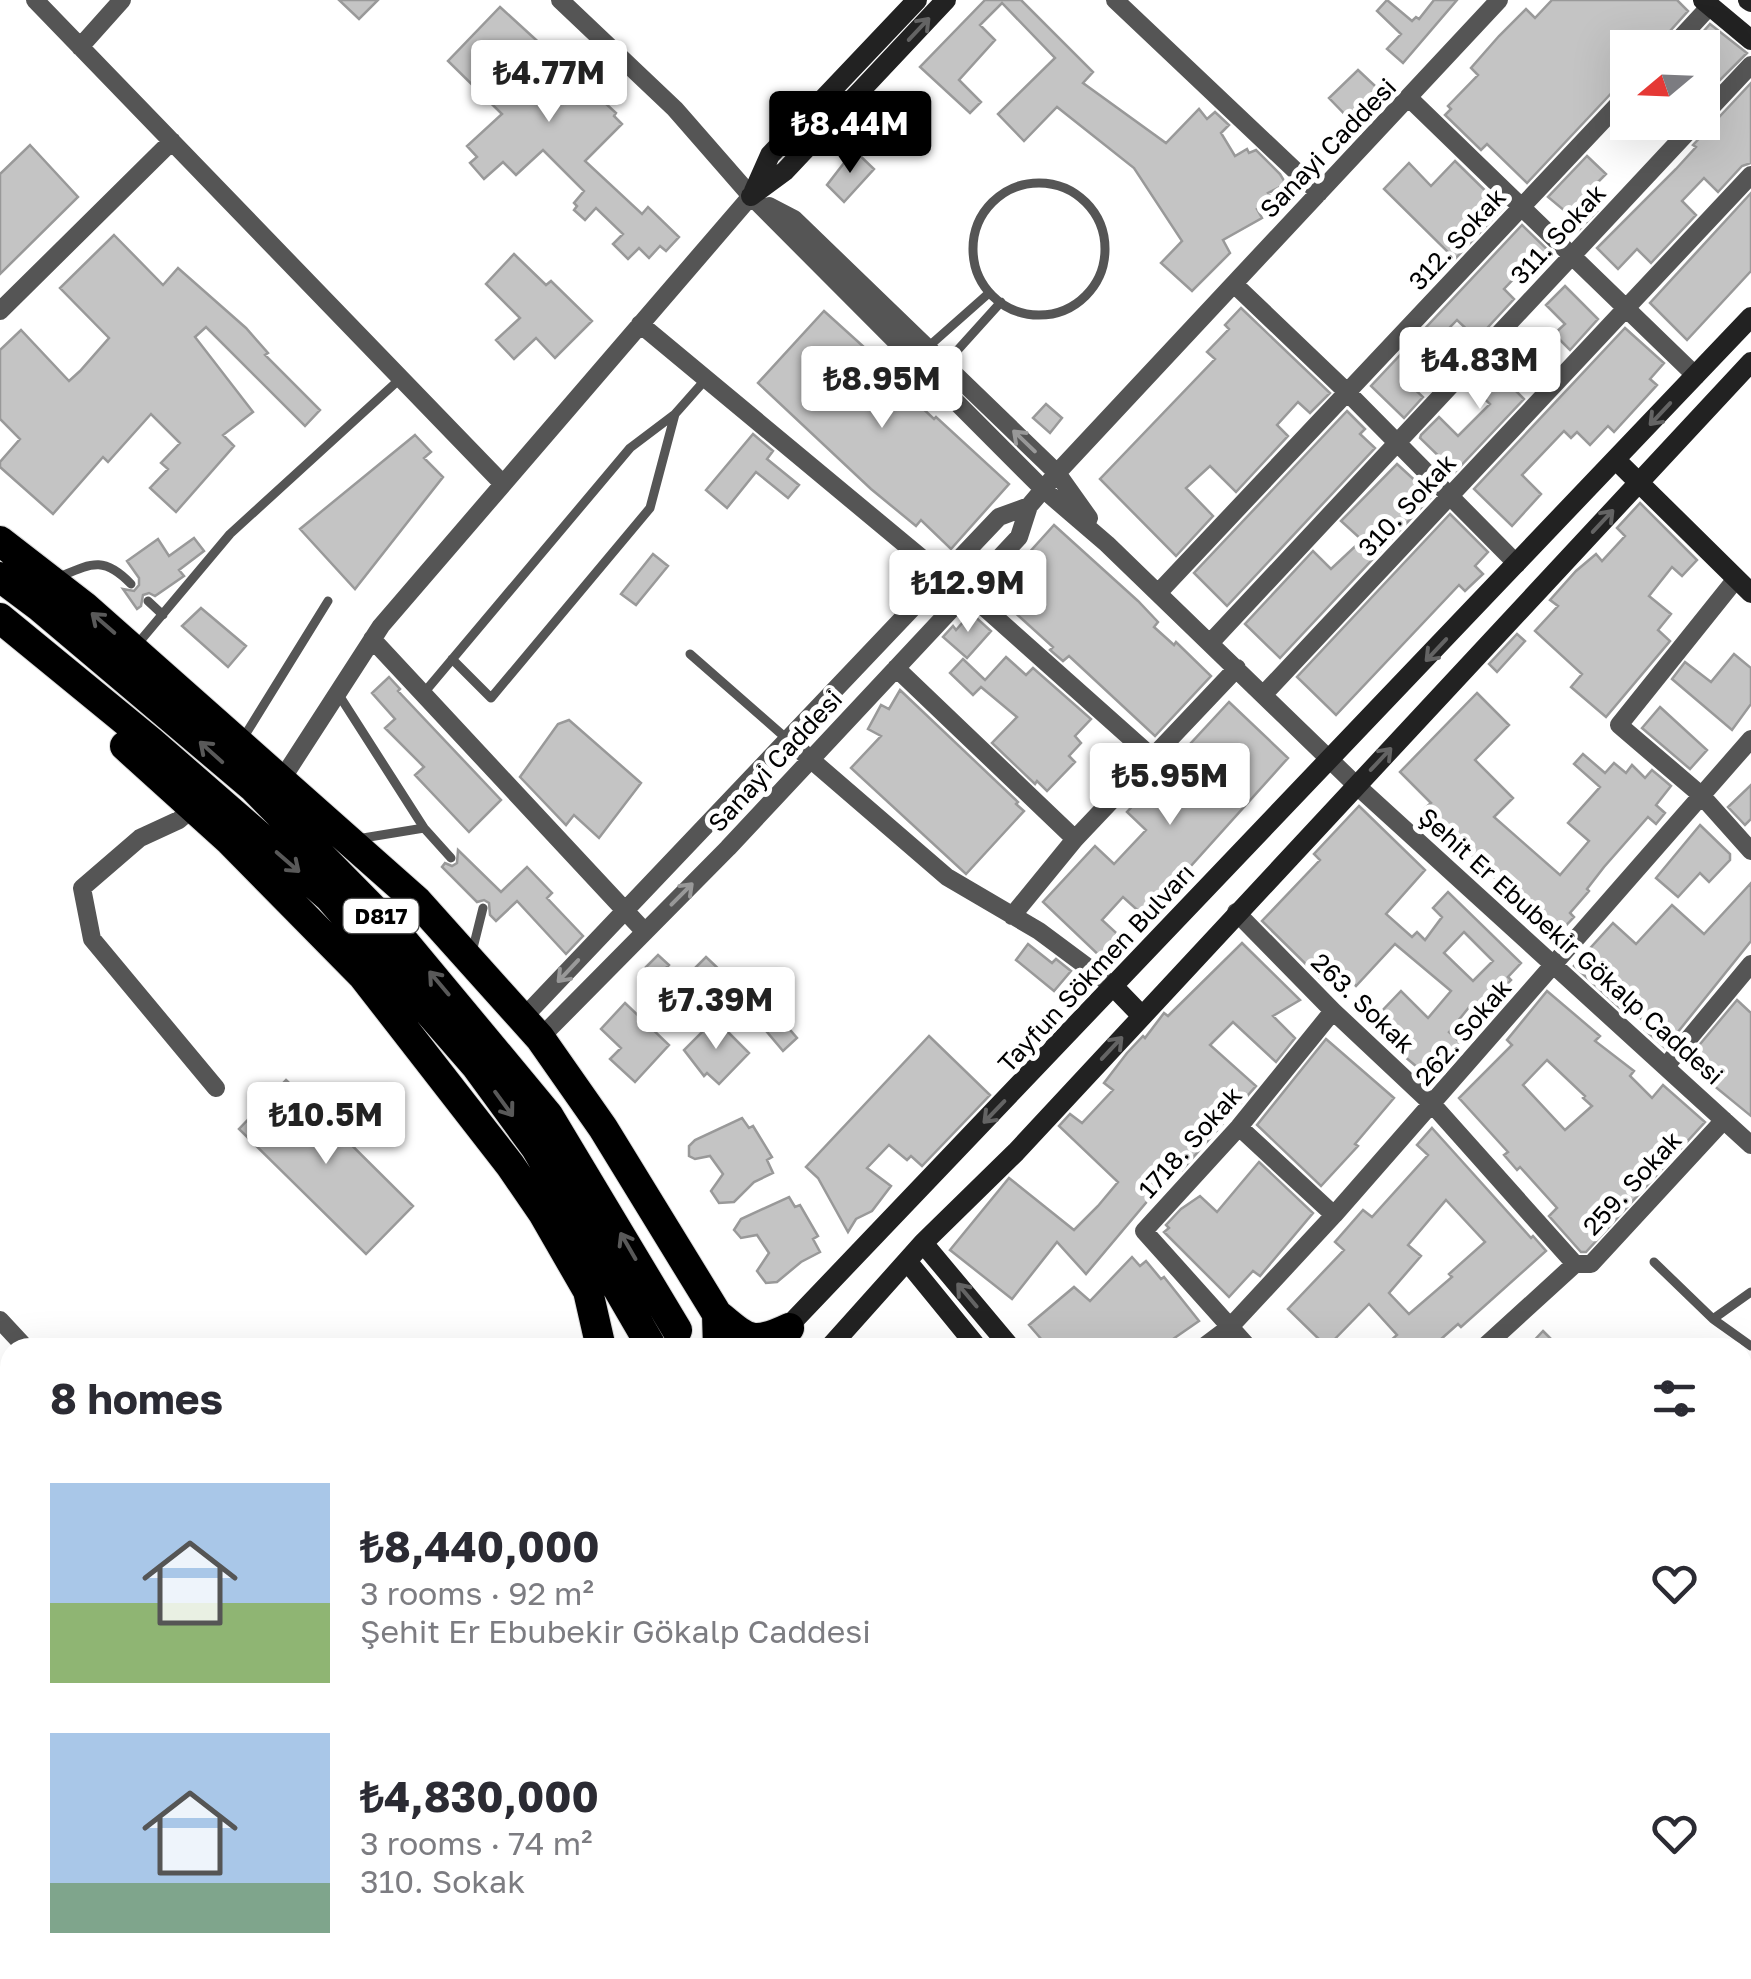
<!DOCTYPE html>
<meta charset="utf-8">
<style>
body{margin:0;font-family:"Golos Text",sans-serif;background:#f2f2f3;color:#2b2b33;height:100vh;display:flex;flex-direction:column;font-size:38px;white-space:nowrap}
*{box-sizing:border-box;margin:0}
p{font-size:32px;color:#7c7c81}
.icon{flex:none;width:55px;height:55px;fill:none;stroke:currentColor;stroke-width:2;stroke-linecap:round;stroke-linejoin:round}
.map{position:relative;flex:1;overflow:hidden}
.sheet{position:absolute;left:0px;top:1338px;width:1752px;height:642px;display:flex;flex-direction:column;background:#fff;border-radius:30px 30px 0 0;box-shadow:0 10px 40px #0002}
.sheet>*{flex:none}
.needle{width:65px;rotate:251deg}
.fabs{position:absolute;left:1610px;top:30px;display:grid;gap:20px}
.fabs a{display:grid;place-items:center;width:110px;height:110px;border-radius:0px;background:#fff;box-shadow:0 10px 40px #0002;font-size:50px}
.price{position:absolute;translate:-50% -85px;padding:0 22px;border-radius:10px;background:#fff;color:#222;font-size:32px;line-height:65px;filter:drop-shadow(0 2px 5px #0008)}
.price::after{content:'';position:absolute;left:50%;top:60px;width:30px;height:22px;margin-left:-15px;background:inherit;clip-path:polygon(0 0,100% 0,50% 100%)}
.price.on{background:#000;color:#fff}
ul{padding:0;list-style:none}
li{display:flex;align-items:center;gap:30px;height:250px;padding:0 50px}
li span{display:grid;place-items:center;flex:none;width:280px;height:200px;border-radius:0px;color:#555}
li>.icon{margin-inline-start:auto}
span .icon{width:120px;height:120px;fill:#fffc;stroke-width:1}
li b{font-size:42px}
h2{display:flex;justify-content:space-between;align-items:center;height:120px;padding:0 50px;font-size:42px}
.map>svg:first-child{display:block}
.building{fill:#c4c4c4;stroke:#999;stroke-width:2.5;fill-rule:evenodd}
.lines{fill:none;stroke-linecap:round;stroke-linejoin:round}
.highway-casing{stroke:#dbdbdb;stroke-width:32}
.lane{stroke:#555;stroke-width:9}
.street{stroke:#555;stroke-width:18}
.secondary{stroke:#222;stroke-width:20}
.highway{stroke:#000;stroke-width:30}
.oneway{stroke:#646464}
.oneway2{stroke:#999}
.oneway3{stroke:#595959}
.labels{text-anchor:middle;stroke-width:10;stroke-linejoin:round;paint-order:stroke}
.shield{fill:#fff;stroke:#4c4c4c;stroke-width:2.5}
.shield-label{font-size:22px;font-weight:bold;fill:#000}
.street-label{font-size:25px;fill:#000;stroke:#fff}
</style>
<div class="map">
<svg width="1751" height="1979" viewBox="0 0 1751 1979">
<rect width="100%" height="100%" fill="#fff"/>
<path class="building" d="M339,0H378L359,19Z
M985,0H1021L1093,72L1083,83L1166,143L1199,109L1207,119L1215,112L1229,125L1221,133L1235,156L1247,149L1249,153L1256,150L1280,174L1286,184L1268,193L1273,201L1257,209L1262,218L1223,240L1230,253L1192,291L1161,263L1182,241L1134,168L1057,107L1024,141L998,114L1055,58L1002,3L980,25L995,40L959,80L981,102L970,113L920,67Z
M1387,0L1412,21L1416,17L1419,19L1434,0H1457L1403,63L1387,49L1401,34L1377,11Z
M1552,0H1677L1688,11L1662,40L1659,48H1628V82L1619,85L1527,183L1487,144L1481,150L1445,115L1451,109L1448,106L1478,75L1471,68L1499,36L1526,9L1535,18Z
M500,7L616,113L614,116L622,124L585,161L642,214L648,207L679,237L666,251L660,246L649,258L639,248L628,259L613,244L623,234L596,208L585,220L574,210L577,206L574,203L584,191L543,150L516,175L503,162L484,179L470,163L477,157L467,146L502,114L448,61Z
M1710,24L1747,53L1702,98V48H1689Z
M1358,70L1389,99L1359,129L1329,98Z
M1751,83V163L1742,166L1718,192L1704,178L1682,201L1696,215L1651,263L1637,249L1618,269L1597,248L1676,169L1696,147L1693,145Z
M30,145L78,197L0,274V174Z
M854,150L874,169L844,202L827,185Z
M1587,156L1606,174L1583,197L1597,211L1577,232L1566,221L1571,216L1548,197Z
M1455,161L1503,208L1455,259L1384,189L1409,163L1431,186Z
M1751,193V271L1687,340L1650,303Z
M1522,225L1554,256L1536,276L1526,266L1504,289L1514,299L1477,339L1457,320L1430,348L1436,354L1408,383L1423,397L1404,418L1371,386Z
M114,235L163,285L178,268L246,328L268,353L265,355L320,410L305,426L206,327L195,337L253,412L223,435L234,446L176,512L150,488L168,469L161,463L180,443L151,414L108,462L103,457L53,514L0,467V462L20,439L0,419V350L21,330L69,381L80,371L109,338L60,288Z
M514,254L546,285L551,281L592,321L555,358L536,338L514,359L496,340L520,318L486,284Z
M1565,286L1598,319L1570,350L1554,334L1565,324L1546,305Z
M1241,308L1330,393L1310,413L1298,402L1277,425L1288,436L1236,492L1210,466L1186,488L1213,516L1176,556L1100,479L1215,359L1207,352L1229,329L1225,325Z
M824,311L906,385L902,389L934,419L936,417L1009,484L951,549L921,520L916,526L871,489L758,383Z
M1625,328L1664,363L1650,379L1657,385L1614,432L1608,426L1590,445L1577,432L1571,438L1564,431L1522,475L1541,494L1512,526L1474,489Z
M1508,343L1528,362L1508,383L1524,399L1455,472L1420,438L1421,435L1439,417L1458,436L1490,404L1471,386L1498,359L1495,356Z
M1046,404L1062,418L1050,433L1033,418Z
M1347,411L1365,429L1360,434L1375,448L1227,606L1194,573Z
M753,434L773,451L767,459L799,485L788,498L756,472L727,508L706,490Z
M415,435L431,452L424,458L443,477L355,589L300,529Z
M1397,464L1432,496L1280,658L1245,624L1313,551L1331,569L1362,540L1341,521Z
M1640,503L1697,560L1682,576L1672,567L1649,596L1671,614L1658,630L1670,641L1606,717L1571,687L1582,674L1535,631L1558,606L1550,600L1576,571L1596,554L1602,561L1625,536L1617,528Z
M1450,514L1488,552L1475,566L1483,574L1465,591L1459,585L1336,715L1297,677Z
M1054,525L1138,601L1158,622L1154,627L1174,645L1176,642L1211,676L1155,736L1069,656L1063,661L1050,650L1053,647L1011,609L1008,612L990,596Z
M194,538L204,551L179,570L184,576L155,596L149,593L143,595L141,606L137,609L123,589L134,591L139,585V578L127,561L158,539L169,556Z
M653,554L668,566L636,605L621,594Z
M201,608L246,646L228,667L182,626Z
M971,613L991,631L967,658L943,637L953,626L956,630Z
M1517,634L1525,641L1497,672L1489,664Z
M1734,654L1751,668V704L1732,730L1672,679L1685,662L1711,682Z
M1006,657L1026,675L1033,668L1091,719L1075,736L1081,743L1069,756L1075,762L1047,791L1037,781L1035,784L992,743L1017,717L981,687L973,695L950,673L963,659L985,680Z
M389,677L400,689L398,691L501,800L469,832L415,775L424,767L385,728L395,719L372,693Z
M900,690L1018,802L1016,804L1024,811L966,874L851,768L881,736L868,729L881,705L889,709Z
M1477,693L1509,725L1475,760L1513,798L1494,817L1560,875L1589,841L1568,823L1600,787L1574,764L1583,754L1605,773L1614,763L1626,773L1632,765L1645,778L1652,770L1671,786L1656,805L1665,813L1656,824L1648,817L1604,867L1587,889L1589,891L1570,913L1574,917L1555,937L1496,887L1500,883L1425,808L1431,803L1400,772Z
M1229,702L1288,758L1145,917L1123,897L1102,920L1125,941L1106,962L1043,902L1095,846L1114,864L1146,830L1127,812Z
M1660,707L1707,750L1690,769L1642,728Z
M569,720L641,783L599,838L574,815L566,825L520,777L558,724Z
M1751,785V819L1745,825L1728,807Z
M1359,806L1425,870L1386,914L1412,937L1417,932L1425,940L1442,917L1433,908L1448,892L1521,963L1508,977L1511,980L1478,1014L1470,1006L1449,1032L1460,1042L1430,1078L1391,1045L1401,1033L1380,1013L1401,991L1428,1018L1451,991L1395,944L1356,986L1339,970L1326,984L1262,921L1320,860L1314,854ZM1464,932L1493,961L1473,981L1444,953Z
M1700,825L1730,854V860L1709,882L1700,873L1678,897L1656,878Z
M458,850L501,892L527,867L552,893L547,898L583,936L566,954L517,901L496,921L490,915L489,903L484,900L477,902L442,867L445,863L452,866L457,863Z
M1751,883V941L1665,1048L1645,1030L1649,1026L1626,1005L1622,1010L1574,966L1613,923L1636,944L1672,905L1704,934Z
M1242,943L1300,1000L1273,1016L1295,1038L1276,1062L1233,1022L1210,1045L1256,1086L1182,1170L1177,1166L1086,1274L1057,1242L1012,1299L950,1250L1009,1178L1074,1230L1098,1206L1118,1182L1059,1126L1070,1114L1082,1123L1113,1090L1104,1083L1127,1053L1143,1036L1145,1038L1164,1013L1168,1016Z
M1028,944L1052,963L1056,959L1071,971L1054,991L1016,960Z
M658,955L669,965L657,977L646,967Z
M706,957L744,993L724,1013L686,977Z
M1547,991L1600,1036L1595,1041L1634,1071L1630,1076L1652,1098L1663,1085L1705,1122L1586,1252H1581L1549,1216L1557,1208L1520,1167L1517,1170L1504,1155L1508,1152L1459,1098L1512,1045L1507,1040ZM1547,1060L1585,1096L1583,1098L1592,1106L1565,1130L1523,1085Z
M1737,1000L1751,1013V1116L1685,1062Z
M766,1002L797,1038L783,1051L752,1014Z
M625,1003L669,1045L635,1082L610,1059L621,1048L601,1029Z
M715,1019L749,1053L719,1084L707,1073L704,1076L684,1050Z
M929,1036L990,1095L922,1166L911,1156L907,1160L889,1145L867,1168L891,1186L872,1211L856,1219L848,1232L818,1178L806,1167Z
M1326,1039L1394,1098L1355,1144L1358,1146L1321,1186L1257,1125Z
M286,1080L413,1206L366,1254L239,1129Z
M742,1118L749,1128L753,1126L772,1157L767,1160L773,1173L754,1182L734,1202L719,1203L711,1191L723,1174L710,1156L695,1159L689,1156V1146L695,1140Z
M1432,1128L1531,1238L1533,1236L1546,1251L1461,1327L1458,1324L1431,1348H1382L1397,1335L1369,1304L1327,1347L1288,1309L1344,1250L1335,1242L1363,1210L1372,1217L1428,1155L1417,1145ZM1446,1200L1485,1242L1449,1274L1452,1277L1409,1314L1389,1293L1421,1256L1408,1245Z
M1259,1162L1313,1213L1260,1276L1253,1271L1229,1297L1164,1232L1169,1228L1166,1225L1181,1209L1200,1196L1217,1212Z
M789,1197L795,1207L800,1205L818,1236L813,1239L820,1252L801,1262L777,1282L766,1283L757,1271L769,1253L757,1235L741,1238L734,1230L741,1219Z
M1132,1257L1140,1266L1146,1261L1161,1279L1164,1277L1199,1321L1160,1348H1049L1029,1325L1074,1287L1090,1301Z
M1543,1331L1560,1348H1527Z"/>
<g class="lines">
<g class="highway-casing">
<path id="highway" d="M0,541L84,606L417,901L540,1038L603,1128L717,1314L718,1348
M0,577L40,607L253,787L396,932L548,1115L677,1330
M0,618L150,741L329,897L476,1066L536,1148L650,1344
M125,746L230,841L363,976L510,1165L543,1213L588,1291L601,1348
M717,1314C747,1339 751,1346 789,1328
M1022,1970L1029,1979
M1062,1970L1068,1979"/>
</g>
<path class="lane" d="M973 249a66 66 0 1 1 132 0a66 66 0 1 1-132 0Z
M928,347L989,293
M945,364L1001,302
M59,577C92,563 104,556 131,584
M148,601L163,615
M135,647L230,534L401,378
M690,654L787,739
M452,659L491,698L650,508L675,414
M337,692L424,828
M423,694L630,448L675,414L706,379
M242,740L328,601
M357,839L424,828L451,858
M472,952L483,908
M1654,1262L1713,1319
M1751,1292L1713,1319L1751,1346
M381,1970L387,1979"/>
<path class="street" d="M35,0L502,483
M560,0L675,109L751,196L1043,489L1107,544L1356,785L1751,1145
M1115,0L1319,193
M80,47L122,0
M1671,48L1710,6
M1410,99L1696,376
M1702,117L1751,65
M769,206L794,219L1057,473L1089,518
M1234,284L1347,392L1517,564
M0,311L172,141
M640,324L942,575L967,592L1152,757
M1736,579L1619,725L1701,795L1751,851
M1159,592L1628,94
M372,639L645,932
M1210,643L1697,122
M896,668L1075,839
M1264,694L1751,175
M787,739L947,877L1039,931L1113,986
M282,779L381,626L751,196
M193,808L179,820L140,838L82,888L92,939L216,1088
M1236,912L1333,1011L1433,1105L1575,1264
M1012,916L1075,839L1237,668
M522,1019L999,517L1029,506
M540,1038L728,848L1019,537L1029,506L1057,473L1499,0
M1666,1066L1751,964
M1239,1127L1334,1215
M0,1320L26,1348
M1202,1348L1230,1327L1334,1215L1751,739
M1249,1348L1144,1231L1239,1127L1333,1011
M1483,1348L1575,1264H1591L1724,1120
M0,1642L10,1670
M1742,1645L1751,1635
M1742,1785L1751,1776
M208,1970L215,1979
M650,1970L657,1979
M922,1970L934,1979
M1220,1970L1223,1976L1260,1970
M481,1979L491,1970
M1415,1979L1427,1970
M1580,1979L1587,1970"/>
<path class="secondary" d="M1703,0L1751,40
M1748,0L1751,2
M754,191L770,155L917,0
M751,196L785,171L946,0
M1616,460L1751,593
M1113,986L1141,1015
M923,1243L1011,1348
M907,1261L978,1348
M779,1336L1751,317
M829,1348L923,1243L1016,1152L1751,362
M0,1752L10,1750
M0,1781L10,1778
M994,1970L1000,1979
M1118,1970L1124,1979"/>
<use href="#highway" class="highway"/>
</g>
<defs><path id="oneway-shaft" d="M-6 0H5M1.5-3L5.5 0L1.5 3" fill="none" stroke-width="1.6" stroke-linecap="round" stroke-linejoin="round" transform="scale(2.5)"/></defs>
<g class="oneway">
<use href="#oneway-shaft" transform="translate(919 29) rotate(-47)"/>
<use href="#oneway-shaft" transform="translate(1660 414) rotate(133)"/>
<use href="#oneway-shaft" transform="translate(1603 521) rotate(-47)"/>
<use href="#oneway-shaft" transform="translate(1436 650) rotate(133)"/>
<use href="#oneway-shaft" transform="translate(1381 759) rotate(-47)"/>
<use href="#oneway-shaft" transform="translate(1112 1048) rotate(-47)"/>
<use href="#oneway-shaft" transform="translate(994 1112) rotate(134)"/>
<use href="#oneway-shaft" transform="translate(967 1295) rotate(-130)"/>
</g>
<g class="oneway2">
<use href="#oneway-shaft" transform="translate(1024 441) rotate(-136)"/>
<use href="#oneway-shaft" transform="translate(682 894) rotate(-45)"/>
<use href="#oneway-shaft" transform="translate(568 971) rotate(133)"/>
</g>
<g class="oneway3">
<use href="#oneway-shaft" transform="translate(103 623) rotate(-139)"/>
<use href="#oneway-shaft" transform="translate(211 752) rotate(-138)"/>
<use href="#oneway-shaft" transform="translate(288 862) rotate(41)"/>
<use href="#oneway-shaft" transform="translate(439 983) rotate(-130)"/>
<use href="#oneway-shaft" transform="translate(504 1104) rotate(54)"/>
<use href="#oneway-shaft" transform="translate(628 1246) rotate(-120)"/>
</g>
<g class="labels">
<rect class="shield" x="343.5" y="899" width="75" height="34" rx="8"/>
<g class="shield-label">
<text x="381" y="924">D817</text>
</g>
<g class="street-label">
<text transform="translate(1328 148) rotate(-46)" y="9">Sanayi Caddesi</text>
<text transform="translate(1558 234) rotate(-47)" y="9">311. Sokak</text>
<text transform="translate(1457 239) rotate(-47)" y="9">312. Sokak</text>
<text transform="translate(1407 505) rotate(-47)" y="9">310. Sokak</text>
<text transform="translate(775 761) rotate(-47)" y="9">Sanayi Caddesi</text>
<text transform="translate(1571 946) rotate(42)" y="9">Şehit Er Ebubekir Gökalp Caddesi</text>
<text transform="translate(1096 968) rotate(-47)" y="9">Tayfun Sökmen Bulvarı</text>
<text transform="translate(1363 1003) rotate(44)" y="9">263. Sokak</text>
<text transform="translate(1463 1032) rotate(-49)" y="9">262. Sokak</text>
<text transform="translate(1190 1142) rotate(-48)" y="9">1718. Sokak</text>
<text transform="translate(1632 1183) rotate(-47)" y="9">259. Sokak</text>
</g>
</g>
</svg>
<div class="fabs">
<a><svg class="needle" viewBox="-14 -14 28 28"><path d="M0-13l5 13h-10z" fill="#e53935"/><path d="M0 13l5-13h-10z" fill="#7c7c81"/></svg></a>
</div>
<b class="price" style="left:549px;top:125px">₺4.77M</b>
<b class="price on" style="left:850px;top:176px">₺8.44M</b>
<b class="price" style="left:1480px;top:412px">₺4.83M</b>
<b class="price" style="left:882px;top:431px">₺8.95M</b>
<b class="price" style="left:968px;top:635px">₺12.9M</b>
<b class="price" style="left:1170px;top:828px">₺5.95M</b>
<b class="price" style="left:716px;top:1052px">₺7.39M</b>
<b class="price" style="left:326px;top:1167px">₺10.5M</b>
<section class="sheet">
<h2>8 homes<svg class="icon" aria-label="filters" viewBox="0 0 24 24"><path d="M4 7h16M4 17h16"/><circle cx="9" cy="7" r="2"/><circle cx="15" cy="17" r="2"/></svg></h2>
<ul>
<li><span style="background:linear-gradient(#a9c7e8 60%,#8fb573 0)"><svg class="icon" aria-label="home" viewBox="0 0 24 24"><path d="M3 11l9-7 9 7M6 9v11h12V9"/></svg></span><div><b>₺8,440,000</b><p>3 rooms · 92 m²</p><p>Şehit Er Ebubekir Gökalp Caddesi</p></div><svg class="icon" aria-label="heart" viewBox="0 0 24 24"><path d="M12 20l-8-8c-3-5 5-10 8-4 3-6 11-1 8 4z"/></svg></li>
<li><span style="background:linear-gradient(#a9c7e8 75%,#7fa58c 0)"><svg class="icon" aria-label="home" viewBox="0 0 24 24"><path d="M3 11l9-7 9 7M6 9v11h12V9"/></svg></span><div><b>₺4,830,000</b><p>3 rooms · 74 m²</p><p>310. Sokak</p></div><svg class="icon" aria-label="heart" viewBox="0 0 24 24"><path d="M12 20l-8-8c-3-5 5-10 8-4 3-6 11-1 8 4z"/></svg></li>
</ul>
</section>
</div>
